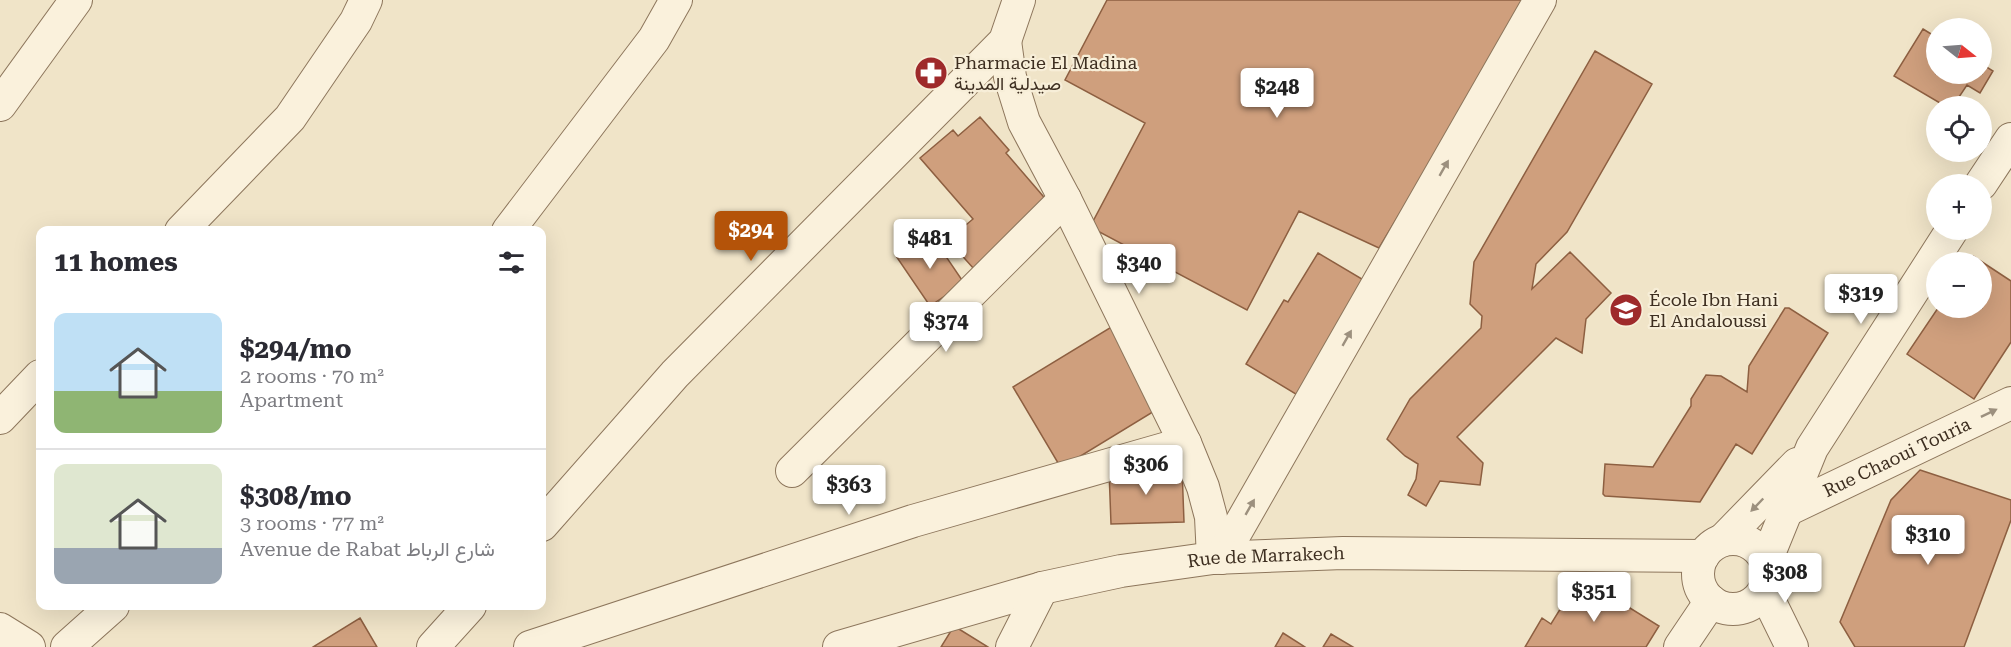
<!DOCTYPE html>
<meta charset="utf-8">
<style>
body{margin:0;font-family:"Roboto Serif",Vazirmatn,serif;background:#f2f2f3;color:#2b2b33;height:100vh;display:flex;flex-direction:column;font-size:22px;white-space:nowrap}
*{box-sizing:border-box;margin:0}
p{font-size:20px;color:#7c7c81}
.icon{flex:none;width:33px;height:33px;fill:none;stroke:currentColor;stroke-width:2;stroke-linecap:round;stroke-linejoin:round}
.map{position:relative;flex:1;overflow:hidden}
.details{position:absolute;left:36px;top:226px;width:510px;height:384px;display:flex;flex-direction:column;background:#fff;border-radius:12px;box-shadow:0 6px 24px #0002}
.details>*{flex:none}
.needle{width:39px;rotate:107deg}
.controls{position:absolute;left:1926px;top:18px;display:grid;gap:12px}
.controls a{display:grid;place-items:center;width:66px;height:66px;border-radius:50%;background:#fff;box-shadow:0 6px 24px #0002;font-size:30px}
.price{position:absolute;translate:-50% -51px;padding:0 14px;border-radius:6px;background:#fff;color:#222;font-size:20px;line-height:39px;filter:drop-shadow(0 2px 3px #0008)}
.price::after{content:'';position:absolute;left:50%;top:36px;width:18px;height:14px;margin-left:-9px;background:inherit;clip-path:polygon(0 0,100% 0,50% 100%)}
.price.active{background:#b45309;color:#fff}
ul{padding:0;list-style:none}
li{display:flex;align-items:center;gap:18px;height:150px;padding:0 18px}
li+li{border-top:2px solid #e1e1e2}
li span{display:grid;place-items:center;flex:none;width:168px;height:120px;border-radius:12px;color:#555}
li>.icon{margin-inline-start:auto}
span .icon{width:72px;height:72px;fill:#fffc;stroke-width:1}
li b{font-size:26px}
h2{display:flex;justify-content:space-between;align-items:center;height:72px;padding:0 18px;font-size:26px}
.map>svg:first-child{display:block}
.building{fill:#cf9f7d;stroke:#8d5f41;stroke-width:1.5}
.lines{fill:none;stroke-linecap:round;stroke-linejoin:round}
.minor-casing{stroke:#8d765c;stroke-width:34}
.minor{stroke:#faf1dc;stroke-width:32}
.oneway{fill:#9c907e}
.labels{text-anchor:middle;stroke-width:4.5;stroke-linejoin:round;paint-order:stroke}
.poi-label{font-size:18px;fill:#3d2e20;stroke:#f7eed8;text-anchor:start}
.street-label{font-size:18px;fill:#3d2e20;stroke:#f7eed8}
</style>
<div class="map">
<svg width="2011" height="647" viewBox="0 0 2011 647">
<rect width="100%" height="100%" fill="#f0e4c8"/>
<path class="building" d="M1107,0H1528L1379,248L1299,211L1247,310L1090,227L1145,123L1065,80Z
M1923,29L1936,37V74H1982V64L1993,71L1980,93L1967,85L1953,106H1945L1894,76Z
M1595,51L1652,84L1567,232L1536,264L1532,289L1570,252L1611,293L1586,319L1582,353L1556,338L1457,437L1483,463L1480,485L1440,481L1426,506L1408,495L1416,479L1418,464L1405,456L1387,439L1410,399L1481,328L1482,316L1470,304L1474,262Z
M980,117L1009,150L1006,153L1049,203L974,269L948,240L973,219L920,158L953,130L958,136Z
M930,233L964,283L930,306L896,256Z
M1318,253L1367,282L1304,399L1246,364L1284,300L1288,302Z
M1973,256L2011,281V342L1974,399L1907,354L1938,308H1982V262H1968Z
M1785,308H1789L1828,333L1752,454L1736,444L1700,502L1605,496L1603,494L1605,464L1653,467L1691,406V399L1706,375L1721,376L1747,392L1749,366Z
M1113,326L1161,407L1061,468L1013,387Z
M1182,468L1184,522L1111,524L1109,470Z
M1920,470L2011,500V520L1964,647H1855L1840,622L1891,500Z
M1580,577L1659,626L1646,647H1525L1542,618L1551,624Z
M360,618L377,647H313Z
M954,626L988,647H941Z
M1283,633L1305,647H1275Z
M1331,634L1353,647H1323Z"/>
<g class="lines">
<g class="minor-casing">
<g id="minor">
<path d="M1005,41L1010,77L1024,122L1065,199L1185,443L1203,487L1211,517L1213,558"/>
<path d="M0,105L76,0"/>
<path d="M1981,184L2011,139"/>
<path d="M181,231L290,118L356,21L366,0"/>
<path d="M508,231L654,39L676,0"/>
<path d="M0,418L40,376"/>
<path d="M792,471L1065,199"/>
<path id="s1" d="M1785,511L2011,403"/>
<path d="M542,525L675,374L1005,41L1019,0"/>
<circle cx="1733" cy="574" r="35"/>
<path d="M1723,540L1797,464"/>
<path d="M1221,558L1540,0"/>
<path d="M1766,561L1812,448L1952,230"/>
<path d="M1764,590L1792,647"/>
<path d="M0,629L29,647"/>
<path d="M67,647L113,606"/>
<path d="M433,647L470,606"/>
<path d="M530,647L913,521L1185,443"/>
<path id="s2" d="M839,647L1042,588L1121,571L1213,558L1343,553L1703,556"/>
<path d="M1012,647L1042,588"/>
<path d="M1680,647L1711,601"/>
</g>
</g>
<use href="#minor" class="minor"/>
</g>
<defs><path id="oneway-solid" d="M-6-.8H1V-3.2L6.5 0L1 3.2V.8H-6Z" transform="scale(1.5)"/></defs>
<g class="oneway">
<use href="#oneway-solid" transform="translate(1444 168) rotate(-60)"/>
<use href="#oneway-solid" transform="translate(1347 338) rotate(-60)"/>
<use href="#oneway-solid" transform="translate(1989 413) rotate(-26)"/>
<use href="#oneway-solid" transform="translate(1757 505) rotate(134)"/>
<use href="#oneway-solid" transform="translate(1250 507) rotate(-60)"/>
</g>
<defs>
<g id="pharmacy-disc" transform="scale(1.725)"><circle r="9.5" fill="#9e2a2b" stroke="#f7eed8"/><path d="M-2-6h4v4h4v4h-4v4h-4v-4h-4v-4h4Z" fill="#fff"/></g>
<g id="school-disc" transform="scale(1.725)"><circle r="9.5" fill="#9e2a2b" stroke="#f7eed8"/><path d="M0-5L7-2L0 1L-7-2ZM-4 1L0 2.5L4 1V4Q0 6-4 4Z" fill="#fff"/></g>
</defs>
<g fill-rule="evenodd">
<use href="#pharmacy-disc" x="931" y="73"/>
<use href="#school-disc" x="1626" y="310"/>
</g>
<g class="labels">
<g class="poi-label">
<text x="954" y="69">Pharmacie El Madina<tspan x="954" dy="21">صيدلية المدينة</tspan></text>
<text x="1649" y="306">École Ibn Hani<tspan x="1649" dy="21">El Andaloussi</tspan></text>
</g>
<g class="street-label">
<text dy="6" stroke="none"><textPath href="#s1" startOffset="124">Rue Chaoui Touria</textPath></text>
<text dy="6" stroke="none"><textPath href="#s2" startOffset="438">Rue de Marrakech</textPath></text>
</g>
</g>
</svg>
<div class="controls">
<a><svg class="needle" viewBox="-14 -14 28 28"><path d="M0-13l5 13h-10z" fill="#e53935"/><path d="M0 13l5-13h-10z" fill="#7c7c81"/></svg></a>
<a><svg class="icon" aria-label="locate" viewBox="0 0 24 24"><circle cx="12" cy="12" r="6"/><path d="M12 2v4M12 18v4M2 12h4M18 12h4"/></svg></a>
<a>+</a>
<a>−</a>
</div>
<b class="price" style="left:1277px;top:119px">$248</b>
<b class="price active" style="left:751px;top:262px">$294</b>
<b class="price" style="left:930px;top:270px">$481</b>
<b class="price" style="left:1139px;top:295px">$340</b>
<b class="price" style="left:1861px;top:325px">$319</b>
<b class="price" style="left:946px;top:353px">$374</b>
<b class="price" style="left:1146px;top:496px">$306</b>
<b class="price" style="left:849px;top:516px">$363</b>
<b class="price" style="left:1928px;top:566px">$310</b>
<b class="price" style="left:1785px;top:604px">$308</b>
<b class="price" style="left:1594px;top:623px">$351</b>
<section class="details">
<h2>11 homes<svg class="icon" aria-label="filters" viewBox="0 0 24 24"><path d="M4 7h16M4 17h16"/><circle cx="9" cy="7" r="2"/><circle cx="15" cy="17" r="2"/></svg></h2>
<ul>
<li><span style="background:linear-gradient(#bfe0f5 65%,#8fb573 0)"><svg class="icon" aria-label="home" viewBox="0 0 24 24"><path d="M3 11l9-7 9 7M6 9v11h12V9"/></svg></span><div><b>$294/mo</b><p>2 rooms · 70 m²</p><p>Apartment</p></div></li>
<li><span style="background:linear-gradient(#dfe7d0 70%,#9aa5b1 0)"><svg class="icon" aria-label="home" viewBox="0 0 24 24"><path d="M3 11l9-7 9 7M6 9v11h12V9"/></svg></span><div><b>$308/mo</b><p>3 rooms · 77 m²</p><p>Avenue de Rabat شارع الرباط</p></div></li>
</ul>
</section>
</div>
